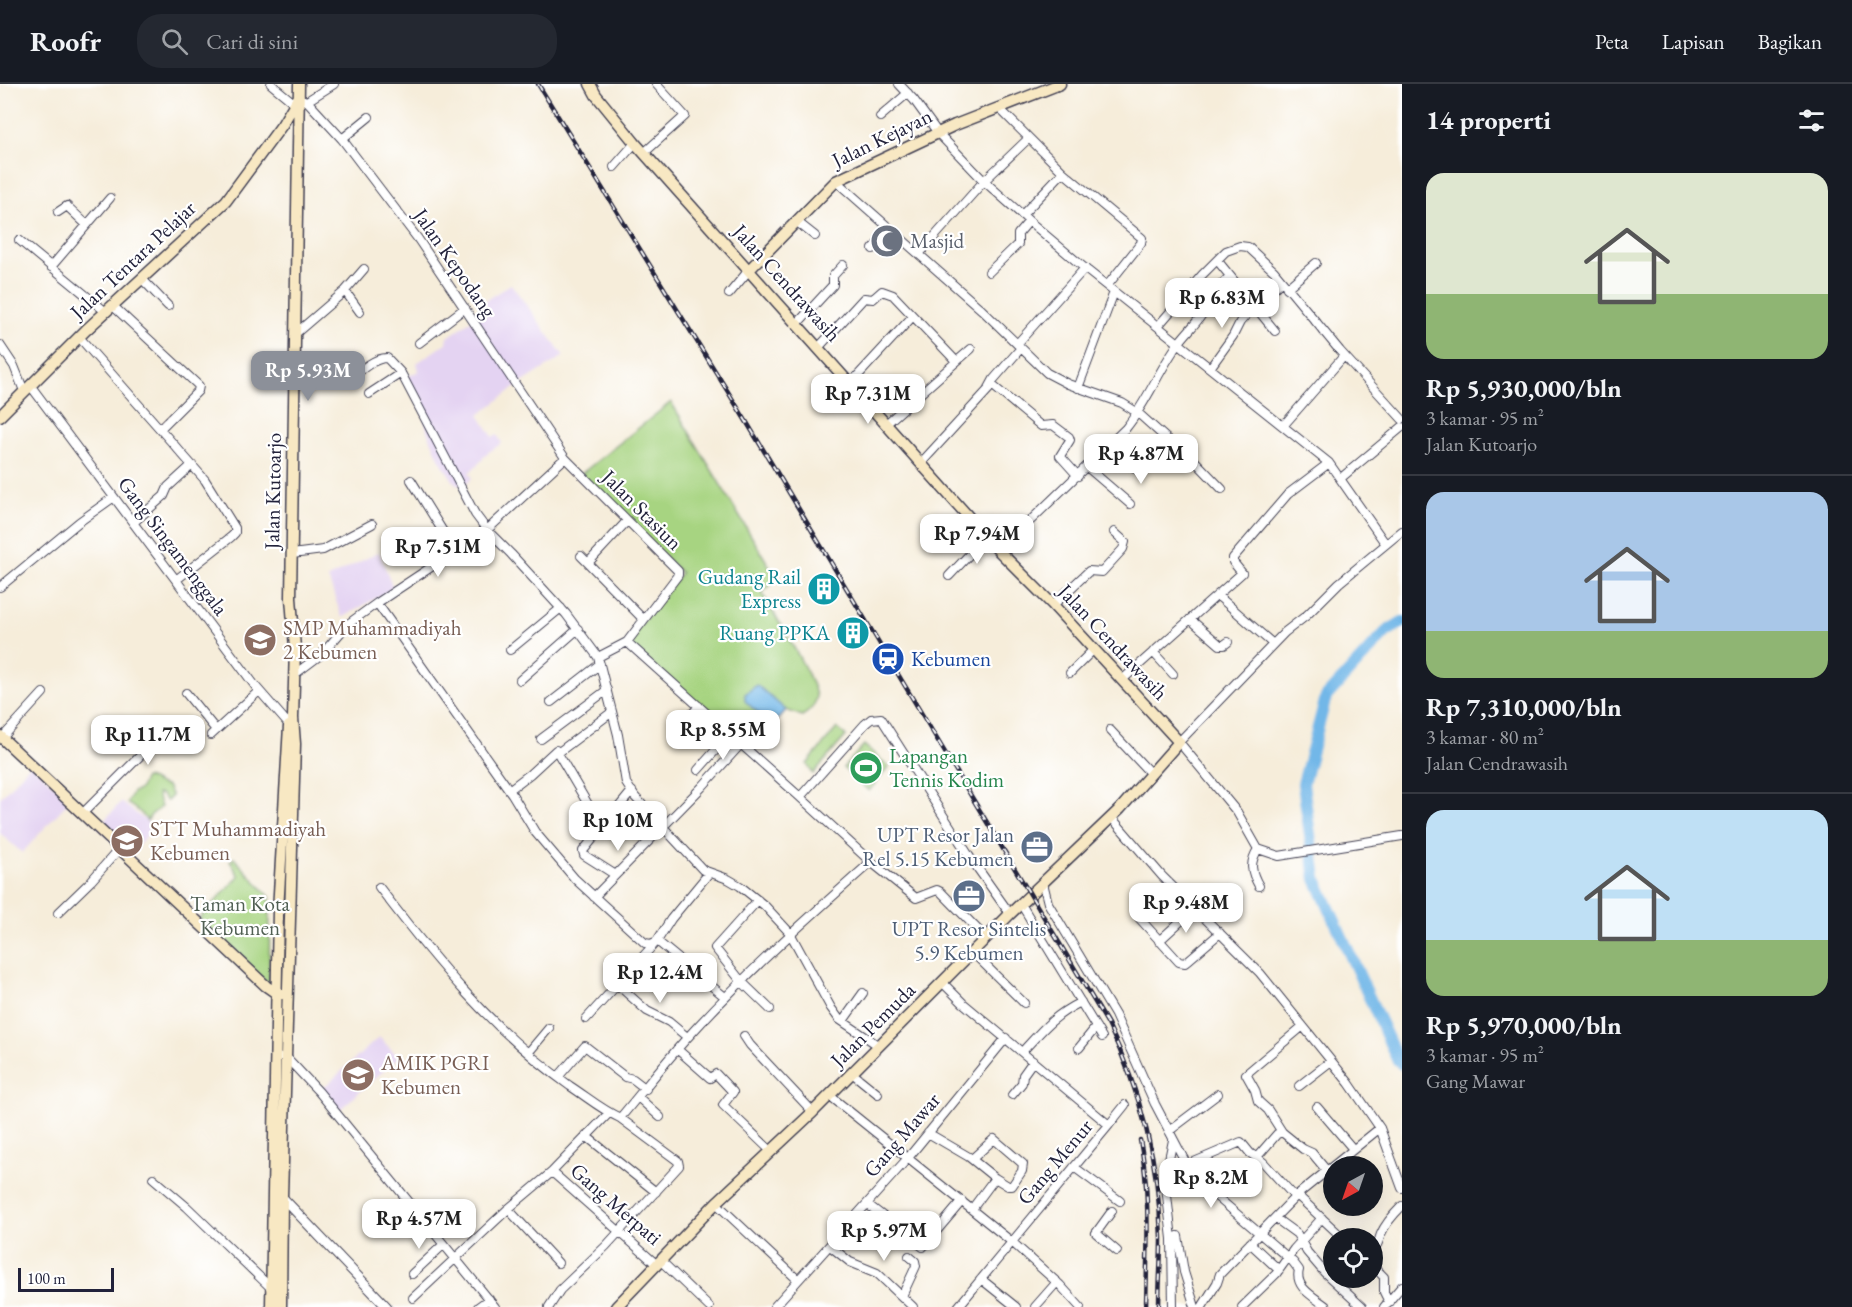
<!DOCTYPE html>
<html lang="id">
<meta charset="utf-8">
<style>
body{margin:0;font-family:"EB Garamond",serif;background:#242831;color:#f1f3f6;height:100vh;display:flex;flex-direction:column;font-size:22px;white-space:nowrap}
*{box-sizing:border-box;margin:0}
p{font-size:20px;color:#9ea1a6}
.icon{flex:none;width:33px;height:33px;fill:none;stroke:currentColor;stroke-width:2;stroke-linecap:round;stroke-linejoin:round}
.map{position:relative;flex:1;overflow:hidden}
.side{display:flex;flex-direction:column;background:#171b24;width:450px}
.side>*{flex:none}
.needle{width:39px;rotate:220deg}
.fabs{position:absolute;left:1323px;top:1072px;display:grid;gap:12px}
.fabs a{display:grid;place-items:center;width:60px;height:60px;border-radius:50%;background:#171b24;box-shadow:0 6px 24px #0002;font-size:30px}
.scale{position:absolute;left:18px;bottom:15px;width:96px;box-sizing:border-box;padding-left:6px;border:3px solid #22223b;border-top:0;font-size:16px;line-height:21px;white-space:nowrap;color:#22223b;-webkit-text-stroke:4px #fff;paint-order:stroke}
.price{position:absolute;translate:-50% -51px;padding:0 14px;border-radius:12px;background:#fff;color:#222;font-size:20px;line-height:39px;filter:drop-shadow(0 2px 3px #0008)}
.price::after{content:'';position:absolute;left:50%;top:36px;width:18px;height:14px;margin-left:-9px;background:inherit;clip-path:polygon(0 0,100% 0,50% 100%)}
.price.current{background:#8c9099;color:#fff}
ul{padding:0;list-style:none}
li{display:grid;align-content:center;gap:12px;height:318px;padding:0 24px}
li+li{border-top:2px solid #363941}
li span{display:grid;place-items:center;height:186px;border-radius:18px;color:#555}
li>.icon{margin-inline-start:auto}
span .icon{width:108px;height:108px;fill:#fffc;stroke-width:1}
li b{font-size:26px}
h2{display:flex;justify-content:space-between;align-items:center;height:72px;padding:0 24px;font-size:26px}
header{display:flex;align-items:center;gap:36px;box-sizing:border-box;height:84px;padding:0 30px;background:#171b24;border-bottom:2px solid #363941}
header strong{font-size:28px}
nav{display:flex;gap:33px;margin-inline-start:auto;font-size:21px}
.search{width:420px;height:54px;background:#242831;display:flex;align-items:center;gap:15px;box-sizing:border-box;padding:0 21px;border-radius:24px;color:#9ea1a6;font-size:22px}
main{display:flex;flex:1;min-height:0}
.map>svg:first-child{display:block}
.built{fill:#e4d3f2}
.green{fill:#a7d481;stroke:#647b5e;stroke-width:1.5}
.water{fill:#72b7e8;stroke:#4a6c92;stroke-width:1.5}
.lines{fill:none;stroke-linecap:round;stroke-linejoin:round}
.river{stroke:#72b7e8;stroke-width:12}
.minor-casing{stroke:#424053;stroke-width:10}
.tertiary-casing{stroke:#424053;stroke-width:11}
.secondary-casing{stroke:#424053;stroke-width:13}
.minor{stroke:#fff;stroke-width:8}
.tertiary{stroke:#fff;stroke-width:9}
.secondary{stroke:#f8e8c3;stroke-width:10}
.rail-casing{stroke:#22223b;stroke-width:4.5}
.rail{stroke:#fff;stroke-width:2;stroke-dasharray:7;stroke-linecap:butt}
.labels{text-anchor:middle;stroke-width:4.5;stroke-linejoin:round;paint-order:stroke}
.street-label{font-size:21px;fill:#22223b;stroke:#fff}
.worship-label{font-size:21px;fill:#5b616d;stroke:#fff;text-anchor:start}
.culture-label{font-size:21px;fill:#0d838f;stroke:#fff;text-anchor:end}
.education-label{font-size:21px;fill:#785e54;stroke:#fff;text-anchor:start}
.transit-label{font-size:21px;fill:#164399;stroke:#fff;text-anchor:start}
.leisure-label{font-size:21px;fill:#27864d;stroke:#fff;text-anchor:start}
.service-label{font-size:21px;fill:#4e5e75;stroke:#fff;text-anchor:end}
.park-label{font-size:21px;fill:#516054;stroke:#fff}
</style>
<header>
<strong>Roofr</strong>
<div class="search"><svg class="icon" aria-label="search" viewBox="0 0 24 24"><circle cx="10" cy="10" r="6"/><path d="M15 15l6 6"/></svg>Cari di sini</div>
<nav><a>Peta</a><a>Lapisan</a><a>Bagikan</a></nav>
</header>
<main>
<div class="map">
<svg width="1402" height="1223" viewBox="0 0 1402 1223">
<rect width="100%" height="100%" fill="#fff"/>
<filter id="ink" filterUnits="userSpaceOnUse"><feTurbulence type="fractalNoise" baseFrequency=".0167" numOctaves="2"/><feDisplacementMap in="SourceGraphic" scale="12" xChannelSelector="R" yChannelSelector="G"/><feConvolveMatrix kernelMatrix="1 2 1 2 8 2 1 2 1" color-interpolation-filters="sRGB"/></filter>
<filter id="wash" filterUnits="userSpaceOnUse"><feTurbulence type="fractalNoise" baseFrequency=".008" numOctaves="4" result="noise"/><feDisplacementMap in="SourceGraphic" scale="24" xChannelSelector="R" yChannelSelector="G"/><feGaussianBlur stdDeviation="1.35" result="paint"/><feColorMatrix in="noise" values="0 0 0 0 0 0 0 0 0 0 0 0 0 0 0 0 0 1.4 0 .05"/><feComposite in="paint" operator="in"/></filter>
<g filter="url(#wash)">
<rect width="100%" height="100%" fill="#f6edda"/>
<path class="built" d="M511,200L564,272L517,302L479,331L493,353L497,351L502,359L483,372V375L469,389L472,393L469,398L460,402L454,398L440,376L427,347L423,322L406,293L419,287L417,279L446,259L447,254L473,235L471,232L482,224L483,218Z
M379,468L393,504L342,534L328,494Z
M31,680L70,716L22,769L0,749V714Z
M121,718L154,743L128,772L98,743Z
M379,953L399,973L337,1028L319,1008Z"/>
<path class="green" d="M671,318L777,495L762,509C772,527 817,598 816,614C815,623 809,628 802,632L786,626L750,668L627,558L681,489L581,390Z
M837,644L846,652L813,690L807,680Z
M864,661L889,683L869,707L843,684Z
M145,694C154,695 158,702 167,702L172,712L167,717L161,710H157L161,723L151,731L147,737L141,729L127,719L133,708L139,706Z
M234,774L270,813L269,902L199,835L239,792L230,777Z"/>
<path class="water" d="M757,601L786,626L772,642L745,617V610Z"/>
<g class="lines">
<path class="river" d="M1402,538L1386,548L1326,613L1303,700L1316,795L1397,975L1402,980"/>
</g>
</g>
<g filter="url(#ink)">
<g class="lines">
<g class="minor-casing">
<path id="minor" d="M271,0L294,19
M899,0L914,16L938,49L984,97L1029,137L1088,187L1329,379L1385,459
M298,14L307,17L342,55L418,155L565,374L678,487V491L627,558L800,713L865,640L871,635L881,634L969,772L1010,830
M307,17L334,0
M999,24L1063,88L1142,154L1141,159L1107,202
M880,33L908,9
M342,55L369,33
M644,69L685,32L656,0
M614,83L635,59
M836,97L982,226L1047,289L1068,300L1122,319L1138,329L1168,356L1194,376L1222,405
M58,128L67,122L87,141
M1022,131L1063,88
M796,137L815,152
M19,156L106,228
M873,165L890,145
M919,170L984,97L1029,54
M1217,176L1275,247
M51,183L110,114
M989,188L1018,160V150L1029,137
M142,195L168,222
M1287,204L1316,179
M345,207L360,228
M729,210L749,186
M113,222L199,302L198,307L161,344
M797,240L833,201V192L843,181
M1158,242L1202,191L1226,167L1240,162L1248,163L1274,187L1340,267L1402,335
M295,250L345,207L364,185
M79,253L205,396L235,444V449L231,453L176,496
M419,259L465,224
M1017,260L1085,184
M0,261L14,282L24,307
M818,264L864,214L873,215L882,207L893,211L954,275L956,278L886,340
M956,278L971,265
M1210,284L1233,252L1240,238L1254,222L1282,197
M352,294C361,286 374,274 387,274L401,289L475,430L487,446L511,470L566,530L598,573L618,651L626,699L635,713L703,786L728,795L740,802L765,822L790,849L831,924L839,935L879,962
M850,300L913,232
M30,301L256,603L291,643
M992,301L1041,342L1053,341L1069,353L1070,356L1060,372L1078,392
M1078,304L1114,208
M369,310L401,289
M1283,342L1344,272
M1114,356L1126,367L1128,378L1140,388L1168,356
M921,379L988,306L994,295L1021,264
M1087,383L1130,420
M1341,394L1402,343
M411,396L455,467
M627,437L588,479L643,535
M134,438L164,412L168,403L192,381
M1402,447L1339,499L1307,531L1285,548L1179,658L1237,728L1258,765L1279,772L1402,752
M999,467L1126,344C1148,317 1160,283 1181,256C1191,243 1207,230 1208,214L1230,192
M292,470L323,466L372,440
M581,472L588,479
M949,492L986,453
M0,503L79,438L114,413
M1217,511L1273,560
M377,519L512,710L535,748L575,795L645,859L651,860L657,857L671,835L709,789
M1053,521L1089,487L1102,488L1123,465L1125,458L1114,448
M1190,535L1220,561H1224L1228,558
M510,566L561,524
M1153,568L1173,590
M598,573L627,558
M1070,589L1094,565
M295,590L323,569L348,540L377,519L487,446L565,374
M520,596L578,545
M1122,596L1242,489L1233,478V474L1288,410L1329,379
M186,609L216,646
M551,618L600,580
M1110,646L1151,690
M211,651L259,607
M674,651L699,622
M2,654L43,609
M541,655L607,606
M559,668L612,628
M698,686L730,650
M509,706L530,690L556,666L589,722
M800,713L871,778
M83,729L140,672L142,664L132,652L124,649L115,654
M1111,733L1162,792L1260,889L1349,999L1380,1044L1402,1104
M1258,765C1249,779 1251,788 1259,802
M614,790L584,771L583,767L632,707
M1043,799L1048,819L1115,931L1155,1020L1187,1081L1241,1058L1250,1069L1263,1078L1295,1113
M1171,802L1143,826L1140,829V835L1179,878L1185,879L1220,849
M379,803C436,878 493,947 570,1002C587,1013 602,1026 620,1034C643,1007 664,979 688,953C745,890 808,834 871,778L916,814L937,806L941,808L986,854
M594,813L702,703L741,660
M758,816L715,864L741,897L770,925
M1021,820L1102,953
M58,829L91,797L119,765
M1159,857L1195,824
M972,868L1024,919
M942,898L963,919L1109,1041L958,1223
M618,901L647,927L669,938L687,953
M586,935L657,857L725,913
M843,937L863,909
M744,952L750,961L813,1028
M1079,964L1096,943
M677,965L710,994L716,990L733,1008L723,1021L771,1067
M1022,968C1042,946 1054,931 1081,918
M528,969L549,944
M283,973L288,975L319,1008L495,1223
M852,989L878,1010
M558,993L585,962L625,993L633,995L646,1005
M1299,1002L1331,977
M829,1011L1012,1158L1060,1201L1080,1223
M1012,1011L1022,999L1023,991L1033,977
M638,1013L660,1033
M1317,1023L1353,1065
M1109,1041L1125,1021
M1169,1047L1218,1010
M1282,1048L1268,1026L1258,1017L1255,1006L1246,990L1303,942
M928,1049L969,1073L995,1094L972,1125
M586,1052L656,1108
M1257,1073L1277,1050L1282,1048L1303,1065L1312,1069L1327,1087
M972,1075L994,1055L1023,1080L1022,1087L1012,1102H1008L995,1094
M1187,1081L1196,1095L1293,1178L1299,1186C1294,1204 1315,1213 1327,1223
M1074,1083L1120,1117
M552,1088L656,1180
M153,1094L187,1123L270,1203
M1297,1111L1344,1155
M716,1119L798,1196
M867,1120L923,1163L962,1117
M508,1125L558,1179
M1112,1127L1096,1149L1117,1167
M1275,1134L1297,1150L1307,1168L1324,1188L1362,1223
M1178,1152L1184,1188L1195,1223
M1250,1159L1279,1186
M830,1162L850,1178L877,1189L913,1223
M1372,1168C1378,1162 1378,1158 1381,1150C1385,1140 1394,1130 1402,1122
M660,1176L709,1223
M1372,1181L1384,1193V1208L1389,1218
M412,1190L443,1161
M981,1195L1016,1223
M902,1212L916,1182L915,1177L909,1172
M413,1214L508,1125L552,1088L609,1029
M478,1223L489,1215
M549,1223L560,1206L606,1162L679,1082L678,1077L620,1034
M774,1223L908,1074L1006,954
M1035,1223L1057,1198
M1173,1223L1172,1155L1165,1094L1173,1056
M1202,1223L1217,1199L1220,1190L1297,1111L1380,1044
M1242,1223L1276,1190L1294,1165L1322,1134
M1384,1223L1402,1202"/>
</g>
<g class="tertiary-casing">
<path id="tertiary" d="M282,1113L387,1223"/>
</g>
<g class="secondary-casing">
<path id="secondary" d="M590,0L596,11L635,59L999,467L1053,521L1179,658L1120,725L1010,830L813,1028L716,1119L616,1223
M749,186L836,97L955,41L1060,0
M0,332L86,246L226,117L282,41L298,14
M0,652L266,902L276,909L282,910
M271,1223L278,826L289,642
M281,1223L282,1113L295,660L293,634L295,564L291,514L299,0"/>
</g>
<use href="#minor" class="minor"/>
<use href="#tertiary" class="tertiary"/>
<use href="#secondary" class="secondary"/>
<g class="rail-casing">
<path id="rail" d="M538,0L746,337L1108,940C1140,1006 1159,1080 1161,1154C1161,1177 1159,1200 1159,1223
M1140,1056C1151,1111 1147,1167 1146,1223"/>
</g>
<use href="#rail" class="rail"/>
</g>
</g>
<defs>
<g id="mosque-disc" transform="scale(1.725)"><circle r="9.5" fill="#6b7280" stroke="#fff"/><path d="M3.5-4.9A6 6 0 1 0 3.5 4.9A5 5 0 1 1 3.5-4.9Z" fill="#fff"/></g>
<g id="building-disc" transform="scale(1.725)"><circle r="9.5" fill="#0f9aa8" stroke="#fff"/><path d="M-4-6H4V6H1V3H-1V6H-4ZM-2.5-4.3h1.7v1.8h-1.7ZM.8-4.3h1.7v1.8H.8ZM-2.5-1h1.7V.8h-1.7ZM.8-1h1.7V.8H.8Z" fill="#fff"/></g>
<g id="school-disc" transform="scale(1.725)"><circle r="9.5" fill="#8d6e63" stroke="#fff"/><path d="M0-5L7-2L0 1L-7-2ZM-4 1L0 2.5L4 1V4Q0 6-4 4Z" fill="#fff"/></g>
<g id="station-disc" transform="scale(1.725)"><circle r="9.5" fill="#1a4fb4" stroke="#fff"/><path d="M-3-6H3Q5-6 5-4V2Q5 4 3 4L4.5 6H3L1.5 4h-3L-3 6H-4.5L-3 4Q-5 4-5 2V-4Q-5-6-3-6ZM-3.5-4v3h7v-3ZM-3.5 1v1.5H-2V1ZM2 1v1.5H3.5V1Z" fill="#fff"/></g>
<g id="stadium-disc" transform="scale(1.725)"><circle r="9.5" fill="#2e9e5b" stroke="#fff"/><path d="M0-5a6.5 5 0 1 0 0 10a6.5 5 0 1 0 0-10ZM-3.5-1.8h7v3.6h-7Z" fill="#fff"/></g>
<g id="university-disc" transform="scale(1.725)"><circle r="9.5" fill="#8d6e63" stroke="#fff"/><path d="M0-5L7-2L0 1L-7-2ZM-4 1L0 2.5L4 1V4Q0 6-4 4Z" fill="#fff"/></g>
<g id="office-disc" transform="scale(1.725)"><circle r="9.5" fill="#5c6f8a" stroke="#fff"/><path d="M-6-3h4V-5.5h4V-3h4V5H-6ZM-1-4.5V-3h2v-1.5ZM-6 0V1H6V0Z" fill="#fff"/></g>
</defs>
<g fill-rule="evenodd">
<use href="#mosque-disc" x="887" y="157"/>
<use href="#building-disc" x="824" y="505"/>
<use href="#building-disc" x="853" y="549"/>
<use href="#school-disc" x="260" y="556"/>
<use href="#station-disc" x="888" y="575"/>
<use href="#stadium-disc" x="866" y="684"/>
<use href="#university-disc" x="127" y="757"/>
<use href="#office-disc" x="1037" y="763"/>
<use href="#office-disc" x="969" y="812"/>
<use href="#university-disc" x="358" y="991"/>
</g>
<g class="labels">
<g class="street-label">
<text transform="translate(882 54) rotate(-26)" y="7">Jalan Kejayan</text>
<text transform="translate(133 176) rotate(-43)" y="7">Jalan Tentara Pelajar</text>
<text transform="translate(455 179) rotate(55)" y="7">Jalan Kepodang</text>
<text transform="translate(787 199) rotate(48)" y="7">Jalan Cendrawasih</text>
<text transform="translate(273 407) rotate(-89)" y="7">Jalan Kutoarjo</text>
<text transform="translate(642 426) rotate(45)" y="7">Jalan Stasiun</text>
<text transform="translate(173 462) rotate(53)" y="7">Gang Singamenggala</text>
<text transform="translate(1113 558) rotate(47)" y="7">Jalan Cendrawasih</text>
<text transform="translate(873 941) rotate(-45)" y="7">Jalan Pemuda</text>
<text transform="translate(902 1051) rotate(-49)" y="7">Gang Mawar</text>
<text transform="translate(1055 1078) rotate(-50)" y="7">Gang Menur</text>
<text transform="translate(616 1120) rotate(41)" y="7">Gang Merpati</text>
</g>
<g class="worship-label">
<text x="910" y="164">Masjid</text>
</g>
<g class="culture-label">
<text x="801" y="500">Gudang Rail<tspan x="801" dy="24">Express</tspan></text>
<text x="830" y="556">Ruang PPKA</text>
</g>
<g class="education-label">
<text x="283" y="551">SMP Muhammadiyah<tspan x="283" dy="24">2 Kebumen</tspan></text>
<text x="150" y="752">STT Muhammadiyah<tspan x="150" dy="24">Kebumen</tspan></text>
<text x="381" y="986">AMIK PGRI<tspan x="381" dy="24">Kebumen</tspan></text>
</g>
<g class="transit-label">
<text x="911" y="582">Kebumen</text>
</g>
<g class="leisure-label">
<text x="889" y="679">Lapangan<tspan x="889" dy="24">Tennis Kodim</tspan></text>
</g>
<g class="service-label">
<text x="1014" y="758">UPT Resor Jalan<tspan x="1014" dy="24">Rel 5.15 Kebumen</tspan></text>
<text x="969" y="852" text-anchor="middle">UPT Resor Sintelis<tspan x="969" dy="24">5.9 Kebumen</tspan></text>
</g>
<g class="park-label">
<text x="240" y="827">Taman Kota<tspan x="240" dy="24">Kebumen</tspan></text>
</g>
</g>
</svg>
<div class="fabs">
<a><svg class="needle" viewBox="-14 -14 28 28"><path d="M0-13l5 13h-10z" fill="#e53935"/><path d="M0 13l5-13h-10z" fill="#9ea1a6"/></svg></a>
<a><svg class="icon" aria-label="locate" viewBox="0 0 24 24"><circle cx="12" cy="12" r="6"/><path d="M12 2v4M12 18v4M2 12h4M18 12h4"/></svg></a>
</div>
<div class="scale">100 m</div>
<b class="price" style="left:1222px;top:245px">Rp 6.83M</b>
<b class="price current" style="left:308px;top:318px">Rp 5.93M</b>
<b class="price" style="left:868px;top:341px">Rp 7.31M</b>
<b class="price" style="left:1141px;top:401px">Rp 4.87M</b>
<b class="price" style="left:977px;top:481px">Rp 7.94M</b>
<b class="price" style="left:438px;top:494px">Rp 7.51M</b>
<b class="price" style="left:723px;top:677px">Rp 8.55M</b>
<b class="price" style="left:148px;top:682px">Rp 11.7M</b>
<b class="price" style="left:618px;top:768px">Rp 10M</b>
<b class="price" style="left:1186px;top:850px">Rp 9.48M</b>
<b class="price" style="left:660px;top:920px">Rp 12.4M</b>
<b class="price" style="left:1211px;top:1125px">Rp 8.2M</b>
<b class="price" style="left:419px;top:1166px">Rp 4.57M</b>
<b class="price" style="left:884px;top:1178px">Rp 5.97M</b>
</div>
<section class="side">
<h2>14 properti<svg class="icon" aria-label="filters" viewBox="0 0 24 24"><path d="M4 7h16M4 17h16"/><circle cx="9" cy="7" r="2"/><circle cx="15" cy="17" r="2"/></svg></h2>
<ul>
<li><span style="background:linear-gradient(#dfe7d0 65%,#8fb573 0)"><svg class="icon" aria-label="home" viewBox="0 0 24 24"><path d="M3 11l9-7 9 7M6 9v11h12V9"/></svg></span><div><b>Rp 5,930,000/bln</b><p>3 kamar · 95 m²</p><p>Jalan Kutoarjo</p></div></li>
<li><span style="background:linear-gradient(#a9c7e8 75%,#8fb573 0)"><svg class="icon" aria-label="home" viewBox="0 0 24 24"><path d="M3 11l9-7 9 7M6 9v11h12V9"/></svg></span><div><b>Rp 7,310,000/bln</b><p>3 kamar · 80 m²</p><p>Jalan Cendrawasih</p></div></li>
<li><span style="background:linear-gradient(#bfe0f5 70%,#8fb573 0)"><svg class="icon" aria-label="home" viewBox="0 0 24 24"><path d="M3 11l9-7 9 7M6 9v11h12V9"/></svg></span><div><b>Rp 5,970,000/bln</b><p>3 kamar · 95 m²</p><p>Gang Mawar</p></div></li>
</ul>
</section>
</main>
